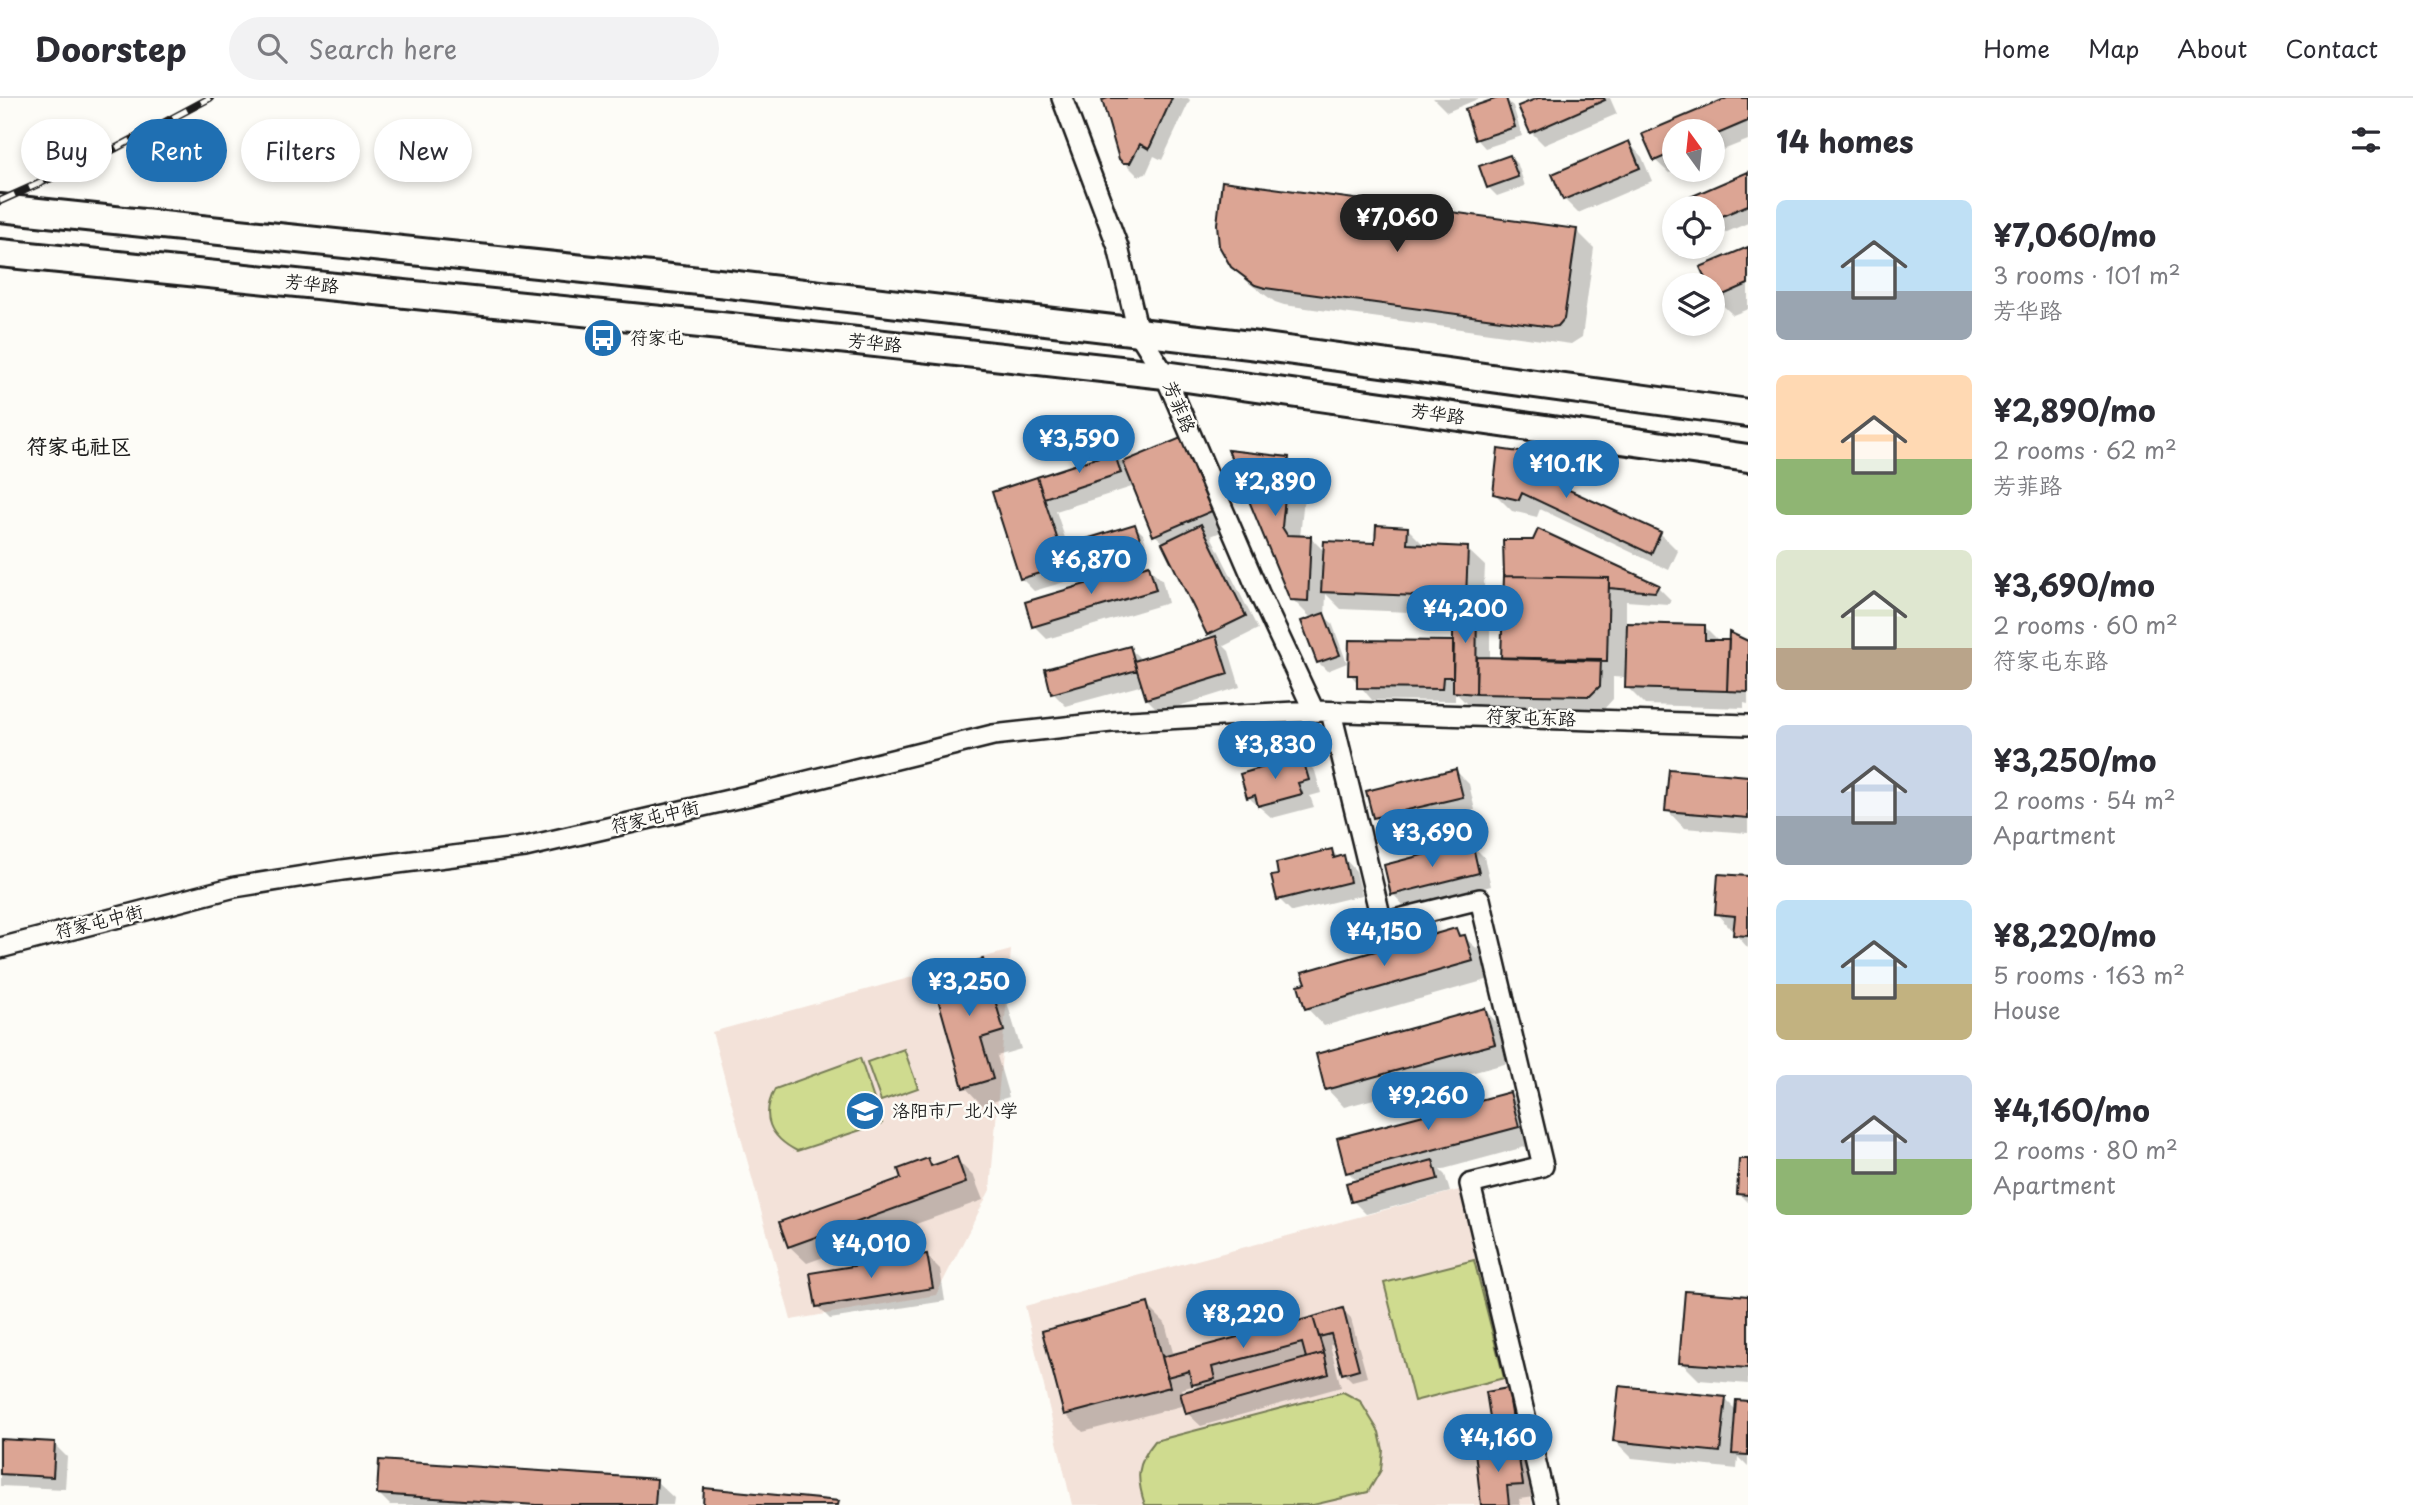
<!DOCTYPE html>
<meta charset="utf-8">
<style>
body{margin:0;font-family:"Playpen Sans","LXGW WenKai TC",sans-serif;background:#f2f2f3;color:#2b2b33;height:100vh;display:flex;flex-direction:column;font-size:26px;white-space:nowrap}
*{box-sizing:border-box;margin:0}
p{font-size:23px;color:#7c7c81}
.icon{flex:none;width:38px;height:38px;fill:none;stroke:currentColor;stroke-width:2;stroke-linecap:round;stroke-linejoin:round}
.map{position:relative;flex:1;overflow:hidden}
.panel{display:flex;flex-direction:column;background:#fff;width:665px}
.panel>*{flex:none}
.banner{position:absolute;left:21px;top:21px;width:665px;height:63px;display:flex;gap:14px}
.needle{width:46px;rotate:345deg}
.controls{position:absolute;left:1662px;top:21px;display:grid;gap:14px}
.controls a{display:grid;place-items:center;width:63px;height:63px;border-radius:50%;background:#fff;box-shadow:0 4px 10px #0003;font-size:35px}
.price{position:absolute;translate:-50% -60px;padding:0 16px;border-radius:24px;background:#1f6fb2;color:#fff;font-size:23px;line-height:46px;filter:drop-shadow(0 2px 4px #0008)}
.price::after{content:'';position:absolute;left:50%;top:42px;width:21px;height:16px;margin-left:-10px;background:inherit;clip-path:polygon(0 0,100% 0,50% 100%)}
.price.active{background:#222;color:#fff}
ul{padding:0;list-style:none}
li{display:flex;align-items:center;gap:21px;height:175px;padding:0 28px}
li span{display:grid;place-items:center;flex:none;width:196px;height:140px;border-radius:10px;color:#555}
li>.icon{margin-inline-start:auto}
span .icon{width:84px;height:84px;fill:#fffc;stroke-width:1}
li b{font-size:30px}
h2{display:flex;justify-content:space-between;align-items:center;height:84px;padding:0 28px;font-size:30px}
.chip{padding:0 24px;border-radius:32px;background:#fff;box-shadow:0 4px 10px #0003;font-size:24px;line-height:63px}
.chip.active{background:#1f6fb2;color:#fff}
header{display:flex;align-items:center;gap:42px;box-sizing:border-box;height:98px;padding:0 35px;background:#fff;border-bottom:2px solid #e1e1e2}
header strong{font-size:33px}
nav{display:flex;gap:38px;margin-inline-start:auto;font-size:24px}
.search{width:490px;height:63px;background:#f2f2f3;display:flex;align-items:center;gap:18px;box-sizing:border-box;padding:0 24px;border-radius:38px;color:#7c7c81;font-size:26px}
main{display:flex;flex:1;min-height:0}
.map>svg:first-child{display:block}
.built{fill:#f3e2d9}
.green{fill:#cfdb8f;stroke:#767c56;stroke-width:2}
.shadow{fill:#0003;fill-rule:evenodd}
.building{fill:#dca594;stroke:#1c1c1c;stroke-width:2}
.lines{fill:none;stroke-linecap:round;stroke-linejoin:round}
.street-casing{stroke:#1c1c1c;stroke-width:24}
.secondary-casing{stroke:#1c1c1c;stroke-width:32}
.street{stroke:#fdfcf7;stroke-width:19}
.secondary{stroke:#fdfcf7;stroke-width:26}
.rail-casing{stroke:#1c1c1c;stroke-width:8}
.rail{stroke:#fdfcf7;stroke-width:5;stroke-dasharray:16;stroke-linecap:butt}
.labels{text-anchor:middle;stroke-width:5;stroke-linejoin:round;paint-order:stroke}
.street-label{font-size:18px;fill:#1c1c1c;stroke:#fdfcf7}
.poi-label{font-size:18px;fill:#1c1c1c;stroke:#fdfcf7;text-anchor:start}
.quarter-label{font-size:21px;font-weight:bold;fill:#1c1c1c;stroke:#fdfcf7}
</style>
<header>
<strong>Doorstep</strong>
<div class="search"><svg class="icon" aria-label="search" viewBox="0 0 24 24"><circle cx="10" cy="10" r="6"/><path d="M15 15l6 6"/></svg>Search here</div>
<nav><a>Home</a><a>Map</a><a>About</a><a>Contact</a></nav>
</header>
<main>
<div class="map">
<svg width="1748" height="1407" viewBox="0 0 1748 1407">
<rect width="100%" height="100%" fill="#fdfcf7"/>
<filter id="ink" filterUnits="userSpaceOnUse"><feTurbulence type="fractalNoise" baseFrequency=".0143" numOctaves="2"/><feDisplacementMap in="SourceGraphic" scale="14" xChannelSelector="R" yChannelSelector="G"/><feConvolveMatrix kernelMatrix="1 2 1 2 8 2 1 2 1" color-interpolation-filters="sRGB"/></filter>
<g filter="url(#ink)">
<path class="built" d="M1011,852L990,1092L936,1197L791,1222L712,934Z
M1459,1092L1512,1282L1529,1377L1532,1407H1072L1025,1208Z"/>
<path class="green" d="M904,951L918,990L881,1003L867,964Z
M860,960L882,1025L797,1053C770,1039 760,1019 775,991Z
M1474,1162L1504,1280L1414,1303L1384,1185Z
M1343,1294L1360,1303L1379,1334L1383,1352L1381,1372L1368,1394L1313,1407H1145C1136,1380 1136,1366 1155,1343Z"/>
<path class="shadow" d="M1114,0H1188L1190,2L1162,62L1154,58L1146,76L1138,78L1120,60Z
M1433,0H1480L1447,14Z
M1504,0L1513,8L1522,38L1485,50L1477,41L1467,12Z
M1542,0H1610L1617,16L1544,47L1531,34Z
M1732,0H1748V42L1713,56V33H1675V72H1677L1669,75L1655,62L1645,37Z
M1629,45L1642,59L1652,83L1578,115L1564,101L1554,77Z
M1510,59L1518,67L1525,88L1497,98L1488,89Z
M1748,76V125L1713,140V110H1678L1676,107Z
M1576,132L1594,150L1582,239L1571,246L1284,207L1275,204L1250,186L1232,168Z
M1748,150V211L1733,217L1715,200L1713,187H1710L1703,170Z
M1181,342L1199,360L1228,431L1211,438L1258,531L1224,548L1229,553L1240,589L1160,614L1147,601L1143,587L1066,608L1053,595L1129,550L1142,562L1213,541L1209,536L1165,446L1155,437L1135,388L1056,413L1068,449L1135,428L1143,436L1148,452L1076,474L1078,480L1034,493L1021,480L994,395L1114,356L1123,366Z
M1231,354L1288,360L1306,378L1300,440H1311L1325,454L1377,447L1407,430L1426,449L1467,451L1485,468L1483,509L1490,515V561H1503L1505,444L1658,489L1671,502L1668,506L1626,503V527L1704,528L1720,544L1748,545V606L1744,605V610L1645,607L1627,589V580L1613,579V601L1604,611L1468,607L1455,594V603L1372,602L1350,576L1456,545L1455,516L1341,511L1326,496L1325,519L1332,525L1347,565L1327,573L1318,564L1312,521L1292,501Z
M1532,357L1550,376L1559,390L1660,435L1678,453L1669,472L1540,411L1537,419L1512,413L1494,395Z
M1148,469L1162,482L1168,505L1047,541L1034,528Z
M1302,660L1315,673L1321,695L1310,698L1314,709L1272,720L1248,699Z
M1456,673L1469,686L1475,712L1388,733L1375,719Z
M1748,680V735L1684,730L1667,712Z
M1471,746L1484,759L1491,788L1406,810L1393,796Z
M1332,753L1339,760L1343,759L1356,773L1362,797L1292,814L1279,801Z
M1748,780V850L1717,816Z
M1456,832L1483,856L1490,881L1324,928L1307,910Z
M983,863L1000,881L1021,951L997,958L1009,999L982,1007L965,989Z
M1485,912L1502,930L1512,964L1344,1009L1327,991Z
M1509,996L1527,1014L1536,1046L1440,1072L1445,1077L1450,1094L1366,1116L1353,1103L1358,1084L1348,1074Z
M956,1061L974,1079L983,1102L807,1165L789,1148L904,1081L928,1062L935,1069Z
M1748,1063V1104L1739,1095Z
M927,1158L940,1171L945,1203L830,1221L817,1208Z
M1748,1200V1286L1699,1282L1681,1264Z
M1147,1207L1165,1225L1174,1258L1342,1212L1351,1221L1367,1279L1352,1283L1344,1275L1336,1245L1330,1247L1341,1289L1201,1328L1187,1315L1185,1307L1083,1334L1065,1316ZM1195,1287L1199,1291L1184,1296L1182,1291Z
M1507,1292L1516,1300L1535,1399L1519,1401L1520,1407H1482L1497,1352Z
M1725,1301L1737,1313L1748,1304V1369L1738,1359L1737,1371L1632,1360L1614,1342Z
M0,1343L54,1346L67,1359L65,1391L0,1388Z
M656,1383L674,1400L673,1407H390L379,1396Z"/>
<path class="building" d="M1108,0H1172L1149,51L1140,46L1130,65H1123L1119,61L1102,2Z
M1498,0H1506L1515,29L1475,42L1465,11Z
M1538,0H1604L1605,2L1530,35L1518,8Z
M1727,0H1748V23L1713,38V33H1675V54L1654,63L1642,36Z
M1629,43L1640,70L1563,102L1552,76Z
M1510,57L1518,79L1487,90L1479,68Z
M1748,74V107L1713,122V110H1676L1674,106Z
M1222,83L1577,131L1564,221L1558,228L1552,229L1265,190L1255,187L1231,169L1219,148L1217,126Z
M1748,149V186L1714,201L1713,187H1708L1700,169Z
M1181,340L1212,413L1153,438L1123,364Z
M1498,351L1533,356L1542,371L1532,375L1661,434L1651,456L1522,395L1519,402L1493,396Z
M1228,352L1289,359L1282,429L1287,437L1311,438L1308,503L1290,502Z
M1114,354L1121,375L1044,400L1037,379Z
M1037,379L1066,467L1020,481L992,394Z
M1135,426L1141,443L1066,467L1060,449Z
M1201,426L1246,518L1207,537L1162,445Z
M1376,427L1408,429L1407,446L1468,449L1466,500L1321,494L1324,443L1375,445Z
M1538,431L1659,487L1655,494L1609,490V480L1504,478L1503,442H1533Z
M1149,467L1156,492L1032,529L1025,504Z
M1504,478L1609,480L1607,563L1501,560Z
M1466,500L1477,501L1476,596L1453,594V501Z
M1324,515L1340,557L1317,565L1301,523Z
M1627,525L1705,527V542H1729L1727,593L1625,590Z
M1729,534L1748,543V594L1727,593Z
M1216,538L1228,576L1146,601L1134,563Z
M1349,542L1454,543L1453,579H1443L1442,591L1357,590V577H1348Z
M1130,548L1137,572L1051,596L1045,571Z
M1477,559L1601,561L1600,588L1590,598L1476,596Z
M1302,658L1309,682L1298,685L1302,696L1258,708L1255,697L1247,700L1240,676Z
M1456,671L1463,699L1373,720L1366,693Z
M1669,671L1748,678V720L1665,713Z
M1472,744L1479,775L1391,797L1384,767Z
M1332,751L1334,760L1344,757L1350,784L1277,802L1271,778L1278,777L1276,765Z
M1718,776L1748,778V838L1733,837L1735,818L1715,816Z
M1456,830L1459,838L1465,837L1473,863L1305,911L1298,887L1306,885L1302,874Z
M983,861L1004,933L981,940L993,981L963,990L931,876Z
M1485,910L1495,946L1325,992L1316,956Z
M1510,994L1519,1029L1346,1075L1337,1040Z
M957,1059L966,1085L788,1149L779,1124L901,1080L898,1071L928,1060L931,1068Z
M1739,1061H1748V1097L1737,1096Z
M1433,1062L1438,1081L1351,1104L1346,1085Z
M927,1156L933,1190L816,1209L810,1175Z
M1685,1193L1748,1198V1270L1679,1265Z
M1148,1205L1170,1289L1064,1317L1042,1233Z
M1343,1210L1359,1271L1342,1276L1331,1236L1319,1239L1313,1219Z
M1313,1219L1324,1255L1306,1260L1302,1245L1212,1269L1215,1281L1192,1287L1189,1273L1167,1279L1162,1259Z
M1324,1255L1329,1276L1186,1316L1180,1295Z
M1619,1288L1726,1299L1720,1354L1613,1343Z
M1508,1290L1517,1347L1495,1351L1486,1294Z
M1736,1302L1748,1303V1357L1732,1356Z
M0,1341L55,1344L53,1379L0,1376Z
M1517,1347L1523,1387L1507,1388L1509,1407H1481L1475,1353Z
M379,1362L657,1381L655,1407H536L377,1396Z
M704,1390L839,1403L838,1407H703Z"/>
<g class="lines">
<g class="street-casing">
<path id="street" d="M1062,0L1118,149L1138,234L1165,277L1259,495L1314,613
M1331,614L1382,825L1480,801L1543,1068L1470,1086L1546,1407
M0,850L235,789L342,772L525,749L755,696L993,637L1111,624L1314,613L1748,627"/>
</g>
<g class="secondary-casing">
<path id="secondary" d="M0,110L728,186L1250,247L1748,315
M0,155L730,229L1165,277L1748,360"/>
</g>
<use href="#street" class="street"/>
<use href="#secondary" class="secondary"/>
<g class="rail-casing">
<path id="rail" d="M0,103L105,56L210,0"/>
</g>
<use href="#rail" class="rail"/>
</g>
</g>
<defs>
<g id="bus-disc" transform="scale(2.0125)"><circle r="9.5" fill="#1f6fb2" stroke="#fdfcf7"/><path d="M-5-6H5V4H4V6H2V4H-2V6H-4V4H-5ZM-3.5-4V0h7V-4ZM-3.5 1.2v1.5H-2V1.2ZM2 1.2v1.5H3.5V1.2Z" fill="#fff"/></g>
<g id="school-disc" transform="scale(2.0125)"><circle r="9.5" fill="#1f6fb2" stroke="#fdfcf7"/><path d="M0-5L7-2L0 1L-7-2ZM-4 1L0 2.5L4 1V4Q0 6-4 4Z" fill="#fff"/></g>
</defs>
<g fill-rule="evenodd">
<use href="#bus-disc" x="603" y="240"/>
<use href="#school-disc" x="865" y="1013"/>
</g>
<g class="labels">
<g class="street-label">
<text transform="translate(312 186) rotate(6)" y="6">芳华路</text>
<text transform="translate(875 245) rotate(6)" y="6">芳华路</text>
<text transform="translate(1179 309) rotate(67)" y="6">芳菲路</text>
<text transform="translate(1438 316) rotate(8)" y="6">芳华路</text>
<text transform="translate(1531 620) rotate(2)" y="6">符家屯东路</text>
<text transform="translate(655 719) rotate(-13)" y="6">符家屯中街</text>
<text transform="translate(99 824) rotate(-14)" y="6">符家屯中街</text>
</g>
<g class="poi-label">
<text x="630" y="246">符家屯</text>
<text x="892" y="1019">洛阳市厂北小学</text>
</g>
<g class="quarter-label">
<text x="79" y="356">符家屯社区</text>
</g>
</g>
</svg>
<div class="controls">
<a><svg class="needle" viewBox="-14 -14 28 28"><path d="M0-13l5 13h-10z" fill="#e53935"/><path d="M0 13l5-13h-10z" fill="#7c7c81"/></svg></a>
<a><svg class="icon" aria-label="locate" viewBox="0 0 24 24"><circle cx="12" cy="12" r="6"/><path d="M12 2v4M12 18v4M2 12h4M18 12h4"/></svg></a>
<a><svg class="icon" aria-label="layers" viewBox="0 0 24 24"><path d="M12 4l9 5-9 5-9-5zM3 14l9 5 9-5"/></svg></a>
</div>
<b class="price active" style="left:1397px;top:156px">¥7,060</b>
<b class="price" style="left:1079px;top:377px">¥3,590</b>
<b class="price" style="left:1566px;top:402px">¥10.1K</b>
<b class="price" style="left:1275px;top:420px">¥2,890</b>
<b class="price" style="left:1091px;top:498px">¥6,870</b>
<b class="price" style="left:1465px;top:547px">¥4,200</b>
<b class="price" style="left:1275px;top:683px">¥3,830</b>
<b class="price" style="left:1432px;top:771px">¥3,690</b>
<b class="price" style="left:1384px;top:870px">¥4,150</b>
<b class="price" style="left:969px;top:920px">¥3,250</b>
<b class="price" style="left:1428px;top:1034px">¥9,260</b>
<b class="price" style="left:871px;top:1182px">¥4,010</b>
<b class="price" style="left:1243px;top:1252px">¥8,220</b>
<b class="price" style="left:1498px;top:1376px">¥4,160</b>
<div class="banner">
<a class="chip">Buy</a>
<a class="chip active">Rent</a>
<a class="chip">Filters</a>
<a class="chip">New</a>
</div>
</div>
<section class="panel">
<h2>14 homes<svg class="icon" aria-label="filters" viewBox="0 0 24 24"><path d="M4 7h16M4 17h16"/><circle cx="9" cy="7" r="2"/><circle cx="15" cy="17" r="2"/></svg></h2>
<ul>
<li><span style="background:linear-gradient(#bfe0f5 65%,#9aa5b1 0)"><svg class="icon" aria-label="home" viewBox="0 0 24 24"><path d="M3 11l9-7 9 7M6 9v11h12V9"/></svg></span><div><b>¥7,060/mo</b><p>3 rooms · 101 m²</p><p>芳华路</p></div></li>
<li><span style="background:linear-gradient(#ffd9b3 60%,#8fb573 0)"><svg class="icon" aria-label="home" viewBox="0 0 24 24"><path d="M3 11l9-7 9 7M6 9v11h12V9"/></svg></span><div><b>¥2,890/mo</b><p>2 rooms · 62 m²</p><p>芳菲路</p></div></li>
<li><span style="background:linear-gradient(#dfe7d0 70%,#b9a48a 0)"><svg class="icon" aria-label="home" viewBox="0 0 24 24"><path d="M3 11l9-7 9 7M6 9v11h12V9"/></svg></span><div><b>¥3,690/mo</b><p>2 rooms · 60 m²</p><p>符家屯东路</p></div></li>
<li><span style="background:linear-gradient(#c9d6e8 65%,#9aa5b1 0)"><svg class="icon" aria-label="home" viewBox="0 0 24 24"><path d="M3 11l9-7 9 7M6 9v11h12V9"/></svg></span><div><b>¥3,250/mo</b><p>2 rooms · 54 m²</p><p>Apartment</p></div></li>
<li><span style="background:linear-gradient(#bfe0f5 60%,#c2b280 0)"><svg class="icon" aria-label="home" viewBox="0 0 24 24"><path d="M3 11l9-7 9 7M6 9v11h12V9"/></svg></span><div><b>¥8,220/mo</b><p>5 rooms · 163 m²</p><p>House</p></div></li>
<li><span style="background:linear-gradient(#c9d6e8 60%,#8fb573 0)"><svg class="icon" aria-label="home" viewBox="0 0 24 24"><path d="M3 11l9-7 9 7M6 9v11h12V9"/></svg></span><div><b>¥4,160/mo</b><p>2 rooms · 80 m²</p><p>Apartment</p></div></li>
</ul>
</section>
</main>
